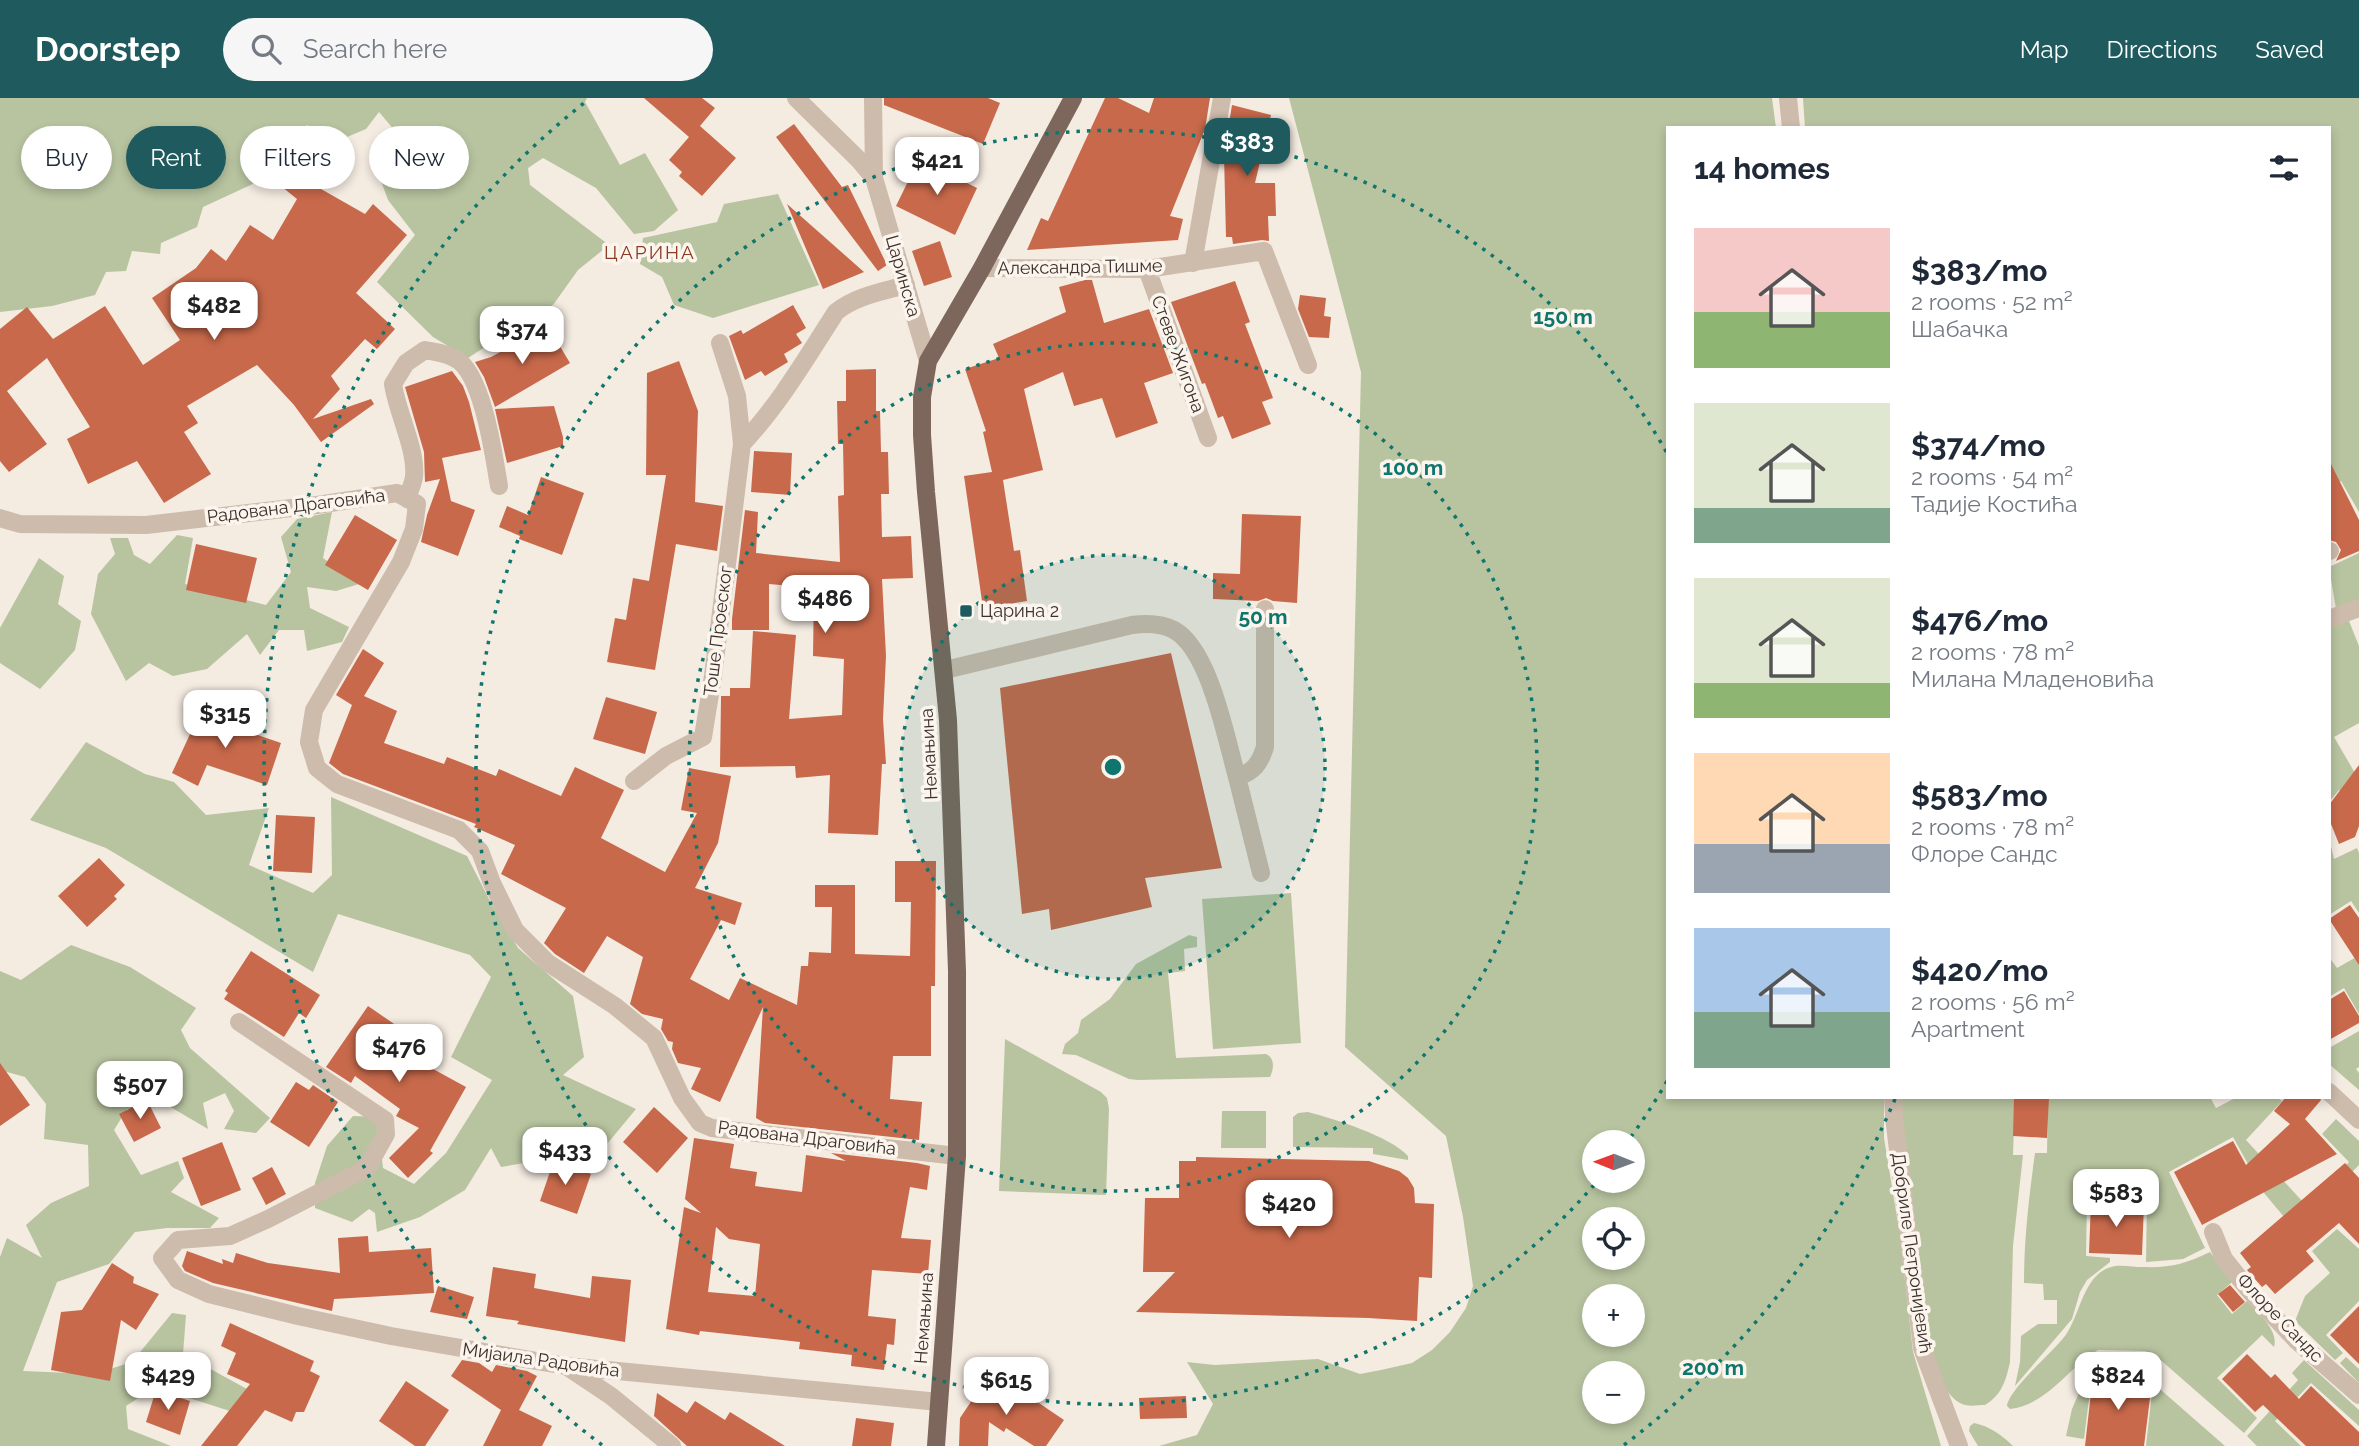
<!DOCTYPE html>
<meta charset="utf-8">
<style>
body{margin:0;font-family:Raleway,sans-serif;background:#f6f6f7;color:#1f2937;height:100vh;display:flex;flex-direction:column;font-size:26px;white-space:nowrap}
*{box-sizing:border-box;margin:0}
p{font-size:23px;color:#747a83}
.icon{flex:none;width:38px;height:38px;fill:none;stroke:currentColor;stroke-width:2;stroke-linecap:round;stroke-linejoin:round}
.map{position:relative;flex:1;overflow:hidden}
.panel{position:absolute;left:1666px;top:28px;width:665px;height:973px;display:flex;flex-direction:column;background:#fff;border-radius:0px;box-shadow:0 4px 10px #0003}
.panel>*{flex:none}
.hud{position:absolute;left:21px;top:28px;width:665px;height:63px;display:flex;gap:14px}
.needle{width:46px;rotate:271deg}
.fabs{position:absolute;left:1582px;top:1032px;display:grid;gap:14px}
.fabs a{display:grid;place-items:center;width:63px;height:63px;border-radius:50%;background:#fff;box-shadow:0 4px 10px #0003;font-size:35px}
.price{position:absolute;translate:-50% -60px;padding:0 16px;border-radius:14px;background:#fff;color:#222;font-size:23px;line-height:46px;filter:drop-shadow(0 2px 4px #0008)}
.price::after{content:'';position:absolute;left:50%;top:42px;width:21px;height:16px;margin-left:-10px;background:inherit;clip-path:polygon(0 0,100% 0,50% 100%)}
.price.selected{background:#1f5a5e;color:#fff}
ul{padding:0;list-style:none}
li{display:flex;align-items:center;gap:21px;height:175px;padding:0 28px}
li span{display:grid;place-items:center;flex:none;width:196px;height:140px;border-radius:0px;color:#555}
li>.icon{margin-inline-start:auto}
span .icon{width:84px;height:84px;fill:#fffc;stroke-width:1}
li b{font-size:30px}
h2{display:flex;justify-content:space-between;align-items:center;height:84px;padding:0 28px;font-size:30px}
.chip{padding:0 24px;border-radius:32px;background:#fff;box-shadow:0 4px 10px #0003;font-size:24px;line-height:63px}
.chip.selected{background:#1f5a5e;color:#fff}
header{display:flex;align-items:center;gap:42px;box-sizing:border-box;height:98px;padding:0 35px;background:#1f5a5e;color:#fff}
header strong{font-size:33px}
nav{display:flex;gap:38px;margin-inline-start:auto;font-size:24px}
.search{width:490px;height:63px;background:#f6f6f7;display:flex;align-items:center;gap:18px;box-sizing:border-box;padding:0 24px;border-radius:38px;color:#747a83;font-size:26px}
.map>svg:first-child{display:block}
.green{fill:#b8c4a0;fill-rule:evenodd}
.building{fill:#c8694b;fill-rule:evenodd}
.lines{fill:none;stroke-linecap:round;stroke-linejoin:round}
.minor{stroke:#cdbbac;stroke-width:18}
.major{stroke:#7d675c;stroke-width:18}
.ring{fill:none;stroke:#0f766e;stroke-width:3.5;stroke-dasharray:3.5 7}
.poi-dot{fill:#1f5a5e;stroke:#fbf5ee;stroke-width:2.5}
.labels{text-anchor:middle;stroke-width:7;stroke-linejoin:round;paint-order:stroke}
.street-label{font-size:18px;fill:#3b302b;stroke:#fbf5ee}
.poi-label{font-size:18px;fill:#3b302b;stroke:#fbf5ee;text-anchor:start}
.neighbourhood-label{font-size:19px;letter-spacing:2px;fill:#8c3b22;stroke:#fbf5ee}
.centre{fill:#0f766e;stroke:#fbf5ee;stroke-width:3.5}
.ring-label{font-size:21px;text-anchor:middle;font-weight:bold;fill:#0f766e;stroke:#fbf5ee;stroke-width:7;stroke-linejoin:round;paint-order:stroke}
</style>
<header>
<strong>Doorstep</strong>
<div class="search"><svg class="icon" aria-label="search" viewBox="0 0 24 24"><circle cx="10" cy="10" r="6"/><path d="M15 15l6 6"/></svg>Search here</div>
<nav><a>Map</a><a>Directions</a><a>Saved</a></nav>
</header>
<div class="map">
<svg width="2359" height="1348" viewBox="0 0 2359 1348">
<rect width="100%" height="100%" fill="#f4ebe1"/>
<path class="green" d="M0,0H587L585,4L620,67L645,55L678,112L654,133L634,136L596,90L543,60L528,70L530,87L609,147L578,172L553,207L528,221L468,260L433,239L377,184L415,137L388,102L377,72L417,59L379,14L366,31L335,44L307,27L259,83L203,109L197,129L161,145L160,156L132,153L126,173L106,174L95,197L52,208L0,214Z
M1289,0H1772L1776,30H1668V999H1884V1040L1900,1138L1913,1254L1941,1348H1159L1197,1337L1213,1306L1187,1264L1215,1267L1318,1261L1360,1276L1381,1272L1412,1265L1432,1252L1450,1234L1466,1210L1473,1188L1463,1119L1446,1038L1345,949L1361,274ZM1594,1045H1633V1083H1594ZM1594,1122H1633V1160H1594ZM1594,1199H1633V1237H1594ZM1594,1276H1633V1314H1594Z
M1803,0H2359V414L2341,383L2329,389V30H1805Z
M778,96L819,187L713,220L674,207L662,179L640,166L643,140L717,124L724,106Z
M332,414L323,460L359,486L336,493L307,489L310,510L349,529L342,544L307,553L304,532H279L260,557L247,536L207,571L173,578L149,565L126,583L91,516L98,476L115,456L110,440H128L134,457L150,466L177,437L193,440L185,486L266,507L291,474L281,439L297,421Z
M2359,455V502L2336,511L2329,469Z
M39,460L64,478L58,506L81,523L75,552L40,591L0,565V530Z
M2349,523L2359,548V625L2334,639L2359,682V707L2339,692L2329,704V528Z
M86,644L145,676L174,684L206,717L269,710L249,767L313,795L332,777L331,699L467,758L490,803L518,850L573,898L584,959L563,977L636,1011L607,1046C572,1031 560,1022 524,1043L541,1062L501,1069L491,1050L465,1092L420,1119L377,1134L375,1115L369,1111L352,1124L315,1110V1085L327,1048L353,1018L377,1019L383,1070L414,1086L446,1055L492,982L451,959L491,879L470,857L338,816L313,874L106,750L30,722Z
M2329,740L2334,761L2357,750L2359,755V815L2351,803L2329,817Z
M1291,795L1301,945L1213,951L1202,801Z
M1189,837L1197,839V849L1184,851L1185,873L1168,875L1176,960L1266,956C1275,960 1274,971 1270,979L1138,982L1129,981L1076,957L1062,956L1065,946L1078,935L1081,922L1110,901L1136,866Z
M71,847L130,869L196,910L181,932L190,950L270,1020L256,1035L224,1031L234,1013L225,995L203,1005L208,1031L167,1007L127,1011L114,1032L141,1077L178,1063L184,1080L171,1094L219,1120L210,1130H167L135,1134L109,1166L57,1184L23,1273L94,1276L132,1264L172,1215L186,1217L183,1256L247,1291L236,1315L155,1289L126,1308L128,1331L171,1348H0V1159L7,1140L42,1160L26,1127L51,1105L89,1088L88,1047L44,1041L46,1006L25,979L0,972V873L21,882Z
M2358,858L2359,860V916L2344,890L2329,899V859L2337,870Z
M2359,933V969L2356,971L2359,975V992L2329,966V950Z
M1005,941L1101,994L1107,1000L1109,1011L1106,1097L999,1093Z
M1902,999H2015L2013,1057H2023L2013,1148L2010,1264C2006,1282 2002,1297 1985,1307C1977,1307 1969,1309 1962,1306C1942,1297 1936,1266 1929,1247L1901,1015Z
M2048,999H2210L2216,1010L2237,999H2277L2282,1003L2246,1042L2303,1104L2285,1120L2264,1095L2233,1039L2169,1074L2205,1150L2183,1161L2146,1164L2147,1103L2087,1101L2086,1158L2110,1160V1164L2087,1182L2080,1194L2072,1221L2015,1288L2020,1264L2021,1238L2038,1226H2057V1202H2044L2043,1186L2024,1185C2024,1141 2029,1099 2035,1055H2047Z
M1222,1013H1266V1050H1221Z
M1308,1014C1334,1021 1390,1038 1408,1058V1062L1373,1056V1050L1293,1049V1019L1298,1015Z
M2336,1021L2359,1043V1067L2321,1105L2314,1099L2349,1064L2322,1036Z
M2337,1131L2359,1151V1203L2326,1237L2343,1255L2335,1262L2295,1223L2305,1198L2330,1175L2312,1153Z
M2210,1154L2232,1184L2217,1197L2232,1216L2247,1203C2258,1215 2279,1232 2274,1249L2262,1237L2217,1280L2257,1320L2244,1335L2156,1258L2145,1253L2098,1252C2068,1270 2047,1307 2010,1311L2007,1308C2009,1291 2053,1254 2065,1238C2080,1218 2083,1177 2111,1169C2119,1166 2133,1169 2143,1169C2170,1170 2185,1166 2210,1154Z
M2346,1259L2359,1271V1285L2340,1265Z
M2304,1262L2359,1312V1328L2311,1285L2275,1323L2301,1348H2257L2247,1338L2298,1282L2292,1275Z
M2088,1274L2092,1277L2084,1341L2066,1338L2072,1311Z
M2153,1285L2225,1348H2146Z
M1974,1325C1989,1328 2002,1337 2013,1348H1978L1969,1333L1970,1328Z"/>
<path class="building" d="M644,0H702L715,10L700,28L736,60L702,98L679,78L682,74L669,62L689,39Z
M884,0H988L1000,5L983,46L884,7Z
M1105,0H1118L1149,15L1154,0H1210L1205,31L1170,118L1183,121L1178,142L1027,152L1041,120L1048,123Z
M1232,7L1271,17L1255,85H1275L1276,118H1268L1269,143L1262,142L1233,146L1232,139H1226L1224,57Z
M794,26L842,89L848,87L887,167L878,173L776,39Z
M263,58L365,116L373,106L407,137L356,195L395,231L377,251L365,241L331,278L340,291L313,321L371,301L374,306L321,344L294,307L257,267L187,308L198,325L184,334L211,376L164,405L137,363L88,386L67,341L90,329L47,260L7,293L47,346L9,374L0,363V231L27,209L53,241L105,208L143,267L180,242L152,200L196,170L211,151L226,163L250,127L273,142L297,101L256,68Z
M919,61L977,90L955,137L896,108Z
M787,106L864,174L823,191Z
M940,143L952,179L924,188L912,153Z
M1085,182H1092L1104,225L1149,211L1173,275L1144,285L1158,325L1116,340L1102,300L1074,308L1063,274L1024,291L1043,372L1003,382L1014,453L1020,452L1027,503L983,510L964,378L992,374L983,334L986,333L965,271L999,260L993,246L1066,214L1059,189Z
M1235,183L1250,224L1245,226L1273,300L1262,304L1271,326L1232,341L1223,318L1218,320L1205,285L1202,286L1171,204Z
M1300,197L1326,200L1324,218L1331,219L1329,240L1309,239L1298,211Z
M793,207L806,230L796,236L802,245L784,256L788,264L765,278L761,273L745,282L729,238L741,232L743,236Z
M549,230L570,265L495,309L484,279L475,264L491,259L513,247L515,251Z
M679,263L698,313L695,404L723,408L717,453L676,446L655,572L607,564L615,520L626,522L633,480L649,483L666,377H646L647,275Z
M876,271V313H880L881,354H888L889,396H881L882,439L911,438L913,480L882,481L886,558L883,621L886,666H882L878,737L828,735L830,677L796,680L795,668L720,669L721,602V598H730V590H750L753,533L796,537L789,621L842,617L844,561L813,558L814,490L769,486V532H732V521L745,412L758,414L756,455L840,464L838,398L844,397L843,346H838L837,303H846V272Z
M452,273L463,288L469,304L481,352L442,360L451,403L475,412L458,458L421,444L427,417L440,381L425,384L424,354L405,289Z
M554,308L563,339V348L507,365L495,311Z
M754,353L792,355L790,397L751,394Z
M2329,362L2359,422V453L2336,463L2341,452L2336,444L2329,442Z
M541,379L584,395L562,457L519,441L520,438L499,429L507,408L528,417Z
M1242,416L1301,418L1297,505L1273,503L1266,500L1258,503L1213,501V475L1240,476Z
M355,417L397,442L368,492L325,467Z
M196,446L257,460L246,505L186,492Z
M363,551L384,565L364,598L397,613L384,645L444,666L447,659L496,678L499,671L561,698L575,669L624,692L601,740L665,774L697,715L681,712L689,670L731,678L718,745L695,790L742,805L735,827L721,822L690,881L729,902L740,880L797,907L801,868H808L809,854L831,855L832,809H815V787H855V856L910,858L911,804H895V763H936L935,888H931V958H893L890,1001L922,1004L919,1042L765,1025L756,1020L763,909L720,1004L691,991L701,970L678,965L672,951L673,944L668,943L661,931L663,921L642,916L630,906L643,859L607,838L584,875L555,856L544,845L566,810L501,776L515,747L474,729L476,726L343,676L329,665L352,607L336,597Z
M1171,555L1222,770L1145,780L1152,809L1051,832L1049,811L1022,816L1000,590Z
M606,599L657,614L645,656L593,641Z
M204,606L240,623L237,630L281,645L267,687L207,667L198,688L172,675Z
M2359,667V728L2355,739L2339,746L2329,721V707Z
M276,717L315,719L312,775L273,773Z
M99,760L125,787L114,798L117,801L87,829L58,798Z
M2350,807L2359,820V867L2329,821Z
M251,853L320,897L306,920L299,915L284,939L224,901L228,895L225,893Z
M2344,893L2359,918V925L2329,942V902Z
M368,908L400,930L402,954L466,989L430,1053L433,1055L408,1080L389,1060L419,1030L396,1018L400,1011L355,978L351,985L326,969Z
M0,965L30,1007L0,1028Z
M296,984L309,992L313,987L338,1004L309,1049L270,1024Z
M2014,999H2049L2047,1040L2013,1038Z
M2286,999H2319L2321,1002L2305,1021L2337,1056L2202,1127L2174,1074L2233,1043L2246,1067L2290,1026L2274,1013Z
M147,1002L161,1030L134,1044L119,1016Z
M654,1009L688,1040L657,1075L623,1044Z
M694,1040L734,1046L730,1070L757,1074L755,1088L802,1094L806,1057L846,1063L831,1055L917,1065L930,1068L927,1092L910,1089L901,1140L931,1142L928,1176L872,1172L868,1218L896,1221L894,1247L887,1246L884,1272L851,1268L852,1257L799,1251L800,1244L700,1233L699,1237L666,1231L684,1109L701,1115L685,1101ZM716,1129L729,1141L760,1146L755,1198L708,1194Z
M222,1044L241,1092L201,1108L182,1060Z
M1196,1059L1369,1063L1399,1073L1408,1080L1414,1090L1415,1105L1434,1106L1432,1180L1419,1179L1417,1223L1368,1220L1136,1214L1175,1174H1143L1145,1100H1179V1063H1196Z
M554,1062L591,1076L577,1116L540,1103Z
M2345,1065L2359,1080V1146L2339,1125L2306,1153L2314,1163L2275,1196L2266,1186L2262,1189L2247,1172L2251,1169L2240,1155Z
M272,1069L286,1096L266,1107L252,1080Z
M2091,1104L2144,1106L2142,1157L2089,1155Z
M368,1138L369,1154L431,1150L434,1195L334,1201L332,1213L213,1185L185,1173L182,1168L187,1153L223,1166L222,1161L233,1165L236,1155L268,1165L340,1175L338,1140Z
M112,1165L134,1179L133,1185L159,1196L136,1232L121,1222L110,1283L51,1272L61,1214L82,1212Z
M493,1169L536,1176L534,1190L590,1200L592,1178L631,1182L625,1244L517,1226L519,1223L486,1218Z
M2230,1187L2245,1204L2233,1214L2218,1196Z
M438,1188L474,1199L467,1221L430,1214Z
M2359,1208V1266L2330,1237Z
M230,1225L314,1263L310,1273L320,1278L304,1314H296L292,1324L265,1312L237,1348H201L250,1286L227,1276L236,1255L221,1248Z
M2247,1256L2271,1280L2275,1276L2299,1301L2311,1288L2359,1334V1348H2306L2263,1307L2255,1314L2222,1281Z
M462,1262L479,1265L492,1274L496,1267L527,1273L537,1278L519,1312L552,1328L542,1348H483L501,1312L451,1278Z
M991,1274V1282L1023,1303L1027,1297L1064,1322L1046,1348H1034L1006,1330L1004,1334L989,1324L988,1348H959L960,1320Z
M2093,1277L2152,1284L2144,1348H2085Z
M406,1283L449,1312L425,1348H415L379,1323Z
M156,1292L190,1303L180,1337L146,1324Z
M657,1295L687,1315L695,1303L725,1322L730,1314L785,1348H687L654,1318Z
M1186,1298L1187,1320L1140,1321L1139,1300Z
M856,1320L894,1325L891,1348H852Z"/>
<g class="lines">
<path class="minor" d="M796,0L858,61L874,80L928,263
M873,0L874,80
M1788,0L1791,30
M1193,165L1222,0
M982,170L1147,171L1264,153L1308,267
M1147,171L1208,340
M720,245L737,298L742,346
M407,401C409,394 413,386 414,379C417,352 397,314 393,286L406,265L425,252C435,254 447,255 456,261C483,276 494,359 499,388
M0,420L20,426L146,427L317,407L397,395L417,406L414,431L401,464L314,612L309,644L317,670L337,686L459,732L480,753L492,785L515,832L548,865L615,908L654,940L682,1000L700,1025L712,1030L957,1058
M2329,453H2330
M2329,521L2359,510
M945,572L1132,527C1147,525 1161,525 1174,532C1210,552 1226,641 1237,679C1254,674 1260,665 1265,649V511
M1237,679L1261,775
M634,683L666,658L703,639L713,578L742,346C779,307 807,259 836,214C856,198 881,194 906,187
M239,924L385,1022L386,1036L367,1070L268,1121L230,1138L178,1142L162,1160L178,1182L209,1196L298,1218L391,1238L566,1268L939,1304
M2329,994L2359,1022
M1893,999L1894,1019L1922,1250L1959,1348
M2213,1134L2224,1161L2249,1192L2297,1243L2359,1297
M569,1270L611,1298L672,1348"/>
<path class="major" d="M936,1348L957,1058V873L948,622L926,394L922,337V299L928,263L982,170L1073,0"/>
</g>
<circle cx="1113" cy="669" r="212" fill="#0f766e" fill-opacity=".12"/>
<g class="ring">
<circle cx="1113" cy="669" r="212"/>
<circle cx="1113" cy="669" r="424"/>
<path d="M1667 983A637 637 0 0 1 1628 1043M1594 1087A637 637 0 1 1 1667 355"/>
<path d="M1895 1001A849 849 0 0 1 1624 1347M602 1347A849 849 0 0 1 584 5"/>
</g>
<rect class="poi-dot" x="959" y="506" width="14" height="14" rx="3.5"/>
<g class="labels">
<g class="street-label">
<text transform="translate(1080 169) rotate(-1)" y="6">Александра Тишме</text>
<text transform="translate(903 178) rotate(74)" y="6">Царинска</text>
<text transform="translate(1178 256) rotate(70)" y="6">Стеве Жигона</text>
<text transform="translate(296 408) rotate(-7)" y="6">Радована Драговића</text>
<text transform="translate(718 533) rotate(-83)" y="6">Тоше Проеског</text>
<text transform="translate(929 656) rotate(-93)" y="6">Немањина</text>
<text transform="translate(807 1040) rotate(7)" y="6">Радована Драговића</text>
<text transform="translate(1912 1155) rotate(82)" y="6">Добриле Петронијевић</text>
<text transform="translate(924 1220) rotate(-86)" y="6">Немањина</text>
<text transform="translate(2280 1220) rotate(46)" y="6">Флоре Сандс</text>
<text transform="translate(541 1262) rotate(8)" y="6">Мијаила Радовића</text>
</g>
<g class="poi-label">
<text x="980" y="519">Царина 2</text>
</g>
<g class="neighbourhood-label">
<text x="650" y="161">ЦАРИНА</text>
</g>
</g>
<circle cx="1113" cy="669" r="10" class="centre"/>
<g class="ring-label">
<text x="1563" y="226">150 m</text>
<text x="1413" y="377">100 m</text>
<text x="1263" y="526">50 m</text>
<text x="1713" y="1277">200 m</text>
</g>
</svg>
<div class="fabs">
<a><svg class="needle" viewBox="-14 -14 28 28"><path d="M0-13l5 13h-10z" fill="#e53935"/><path d="M0 13l5-13h-10z" fill="#747a83"/></svg></a>
<a><svg class="icon" aria-label="locate" viewBox="0 0 24 24"><circle cx="12" cy="12" r="6"/><path d="M12 2v4M12 18v4M2 12h4M18 12h4"/></svg></a>
<a>+</a>
<a>−</a>
</div>
<b class="price selected" style="left:1247px;top:80px">$383</b>
<b class="price" style="left:937px;top:99px">$421</b>
<b class="price" style="left:214px;top:244px">$482</b>
<b class="price" style="left:522px;top:268px">$374</b>
<b class="price" style="left:825px;top:537px">$486</b>
<b class="price" style="left:225px;top:652px">$315</b>
<b class="price" style="left:399px;top:986px">$476</b>
<b class="price" style="left:140px;top:1023px">$507</b>
<b class="price" style="left:565px;top:1089px">$433</b>
<b class="price" style="left:2116px;top:1131px">$583</b>
<b class="price" style="left:1289px;top:1142px">$420</b>
<b class="price" style="left:168px;top:1314px">$429</b>
<b class="price" style="left:2118px;top:1314px">$824</b>
<b class="price" style="left:1006px;top:1319px">$615</b>
<div class="hud">
<a class="chip">Buy</a>
<a class="chip selected">Rent</a>
<a class="chip">Filters</a>
<a class="chip">New</a>
</div>
<section class="panel">
<h2>14 homes<svg class="icon" aria-label="filters" viewBox="0 0 24 24"><path d="M4 7h16M4 17h16"/><circle cx="9" cy="7" r="2"/><circle cx="15" cy="17" r="2"/></svg></h2>
<ul>
<li><span style="background:linear-gradient(#f6c9c9 60%,#8fb573 0)"><svg class="icon" aria-label="home" viewBox="0 0 24 24"><path d="M3 11l9-7 9 7M6 9v11h12V9"/></svg></span><div><b>$383/mo</b><p>2 rooms · 52 m²</p><p>Шабачка</p></div></li>
<li><span style="background:linear-gradient(#dfe7d0 75%,#7fa58c 0)"><svg class="icon" aria-label="home" viewBox="0 0 24 24"><path d="M3 11l9-7 9 7M6 9v11h12V9"/></svg></span><div><b>$374/mo</b><p>2 rooms · 54 m²</p><p>Тадије Костића</p></div></li>
<li><span style="background:linear-gradient(#dfe7d0 75%,#8fb573 0)"><svg class="icon" aria-label="home" viewBox="0 0 24 24"><path d="M3 11l9-7 9 7M6 9v11h12V9"/></svg></span><div><b>$476/mo</b><p>2 rooms · 78 m²</p><p>Милана Младеновића</p></div></li>
<li><span style="background:linear-gradient(#ffd9b3 65%,#9aa5b1 0)"><svg class="icon" aria-label="home" viewBox="0 0 24 24"><path d="M3 11l9-7 9 7M6 9v11h12V9"/></svg></span><div><b>$583/mo</b><p>2 rooms · 78 m²</p><p>Флоре Сандс</p></div></li>
<li><span style="background:linear-gradient(#a9c7e8 60%,#7fa58c 0)"><svg class="icon" aria-label="home" viewBox="0 0 24 24"><path d="M3 11l9-7 9 7M6 9v11h12V9"/></svg></span><div><b>$420/mo</b><p>2 rooms · 56 m²</p><p>Apartment</p></div></li>
</ul>
</section>
</div>
